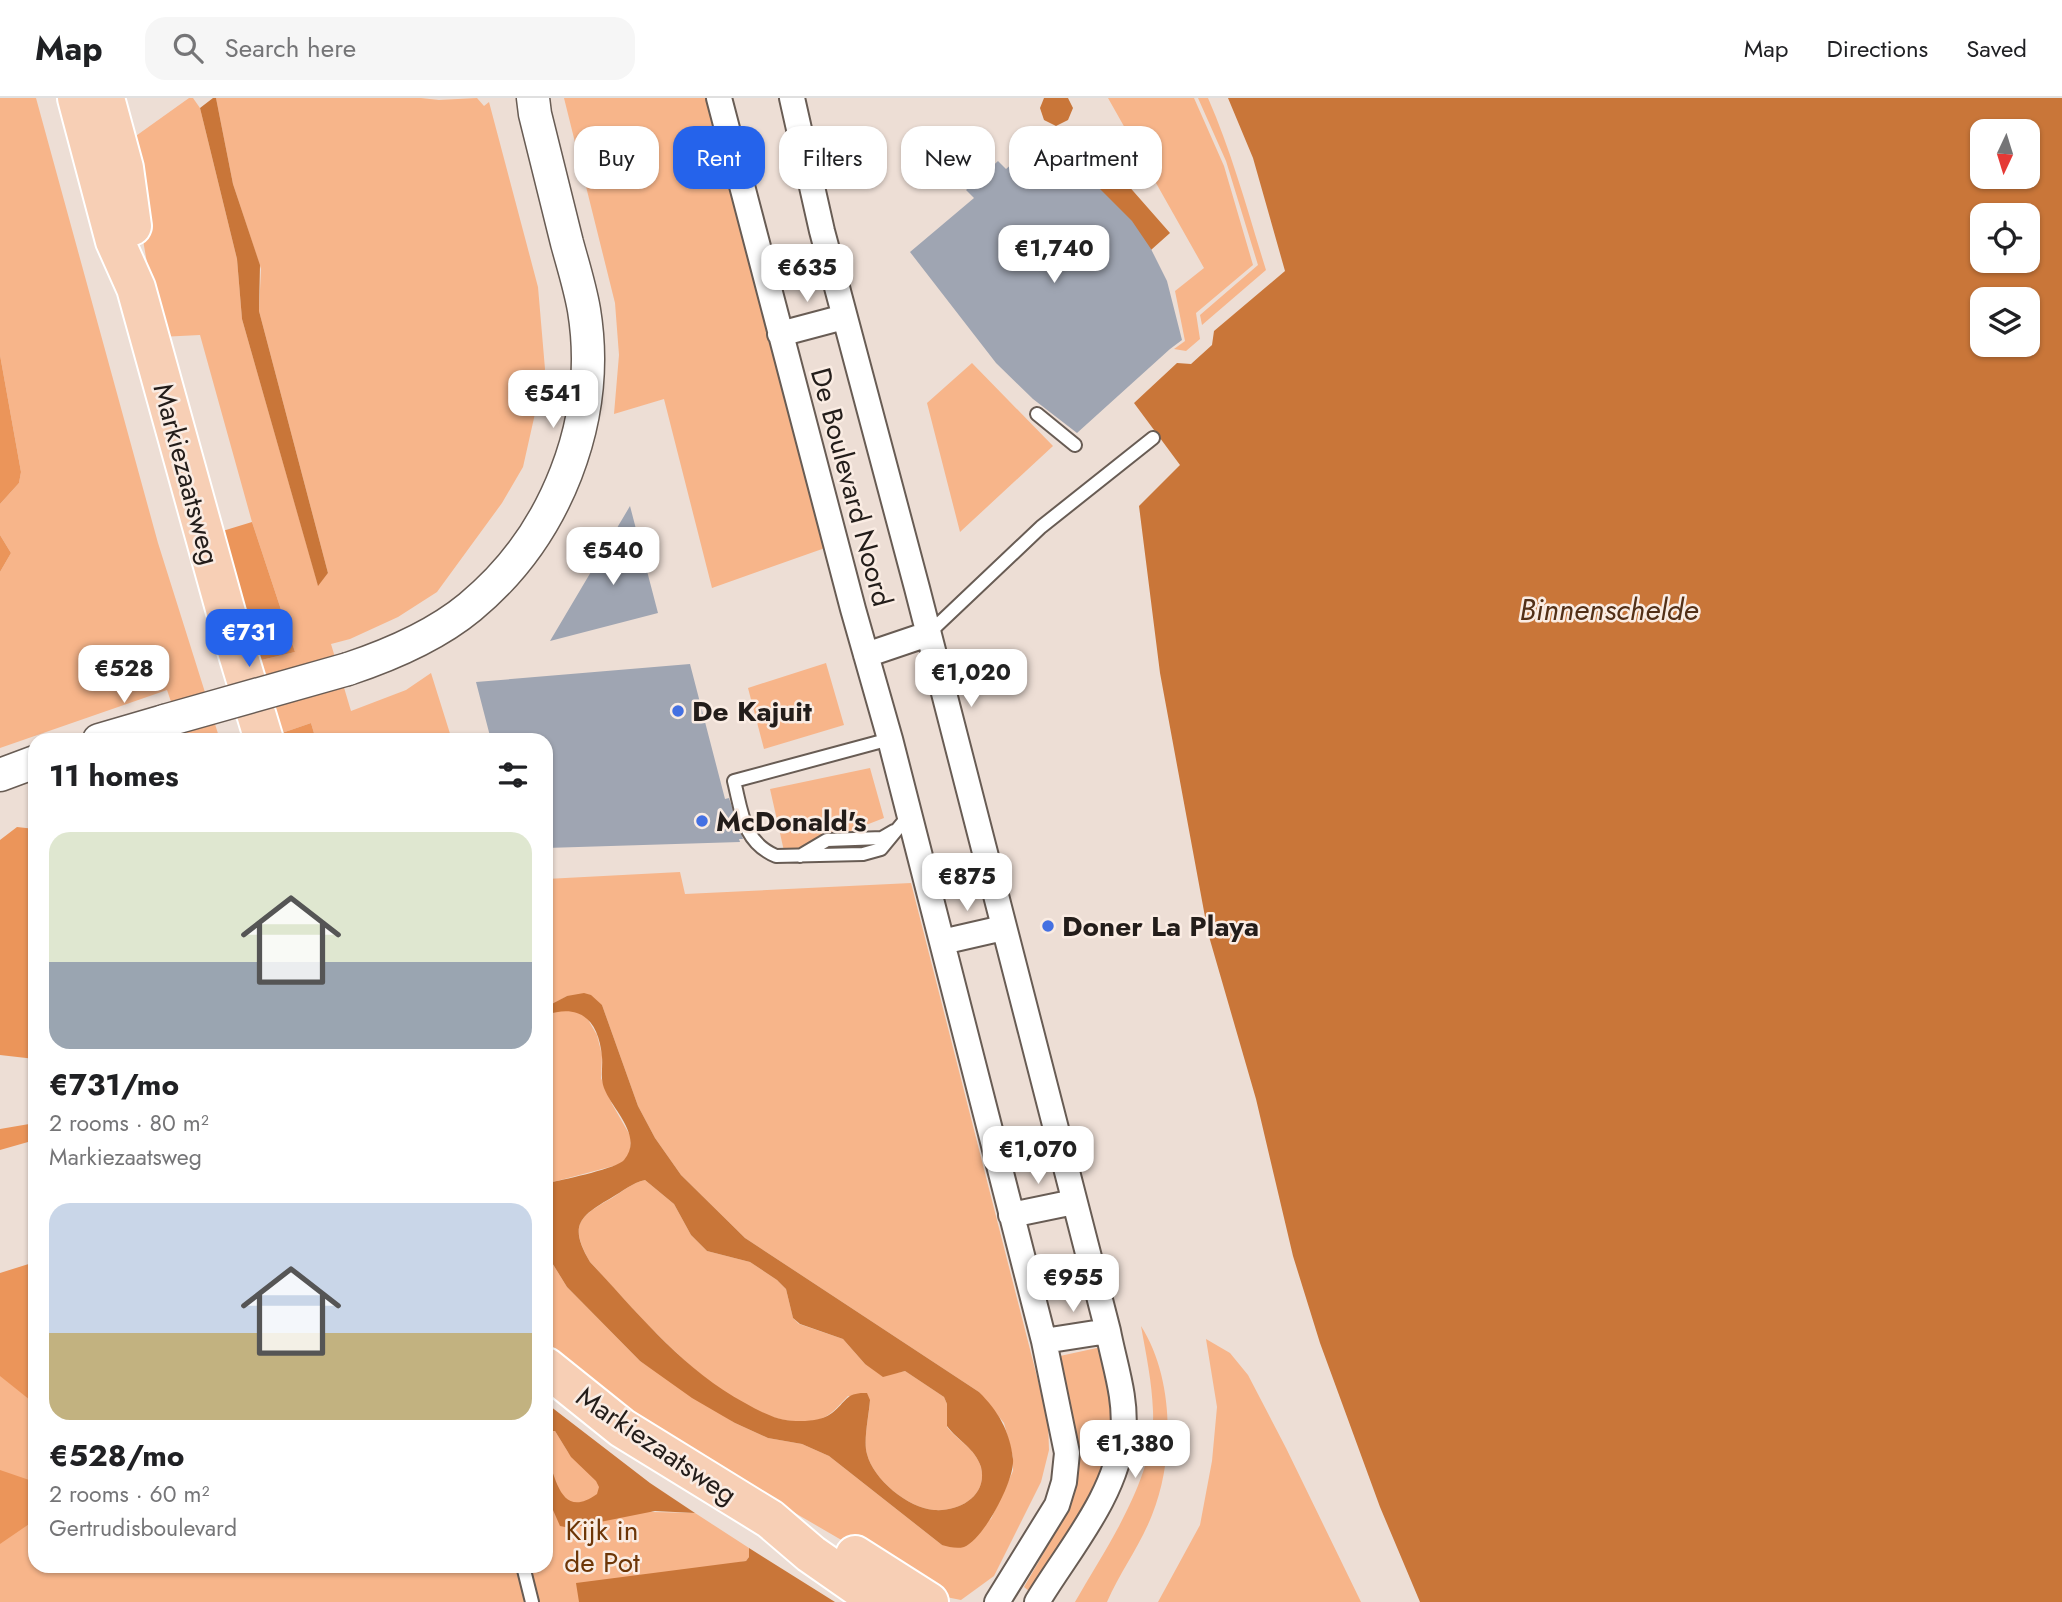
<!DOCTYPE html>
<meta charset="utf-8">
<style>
body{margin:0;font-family:Jost,sans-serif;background:#f6f6f6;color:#202124;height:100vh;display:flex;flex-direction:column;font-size:26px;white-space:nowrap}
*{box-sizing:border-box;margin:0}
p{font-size:23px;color:#757577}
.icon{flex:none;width:38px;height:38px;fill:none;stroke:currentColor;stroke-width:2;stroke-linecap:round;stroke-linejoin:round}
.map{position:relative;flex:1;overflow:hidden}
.drawer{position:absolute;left:28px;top:635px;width:525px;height:840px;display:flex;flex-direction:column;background:#fff;border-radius:21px;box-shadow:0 2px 5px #0004}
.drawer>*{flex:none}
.guide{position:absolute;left:574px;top:28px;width:665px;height:63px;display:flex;gap:14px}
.needle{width:46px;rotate:184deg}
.fabs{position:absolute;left:1970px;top:21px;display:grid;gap:14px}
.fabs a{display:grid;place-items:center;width:70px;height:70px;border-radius:14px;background:#fff;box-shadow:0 2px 5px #0004;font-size:35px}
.price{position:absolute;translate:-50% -60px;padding:0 16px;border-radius:14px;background:#fff;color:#222;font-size:23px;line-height:46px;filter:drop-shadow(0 2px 4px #0008)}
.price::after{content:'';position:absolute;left:50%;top:42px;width:21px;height:16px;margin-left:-10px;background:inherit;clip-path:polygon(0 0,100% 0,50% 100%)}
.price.selected{background:#2563eb;color:#fff}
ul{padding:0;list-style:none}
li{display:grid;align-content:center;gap:14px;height:371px;padding:0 21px}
li span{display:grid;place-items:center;height:217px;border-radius:21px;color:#555}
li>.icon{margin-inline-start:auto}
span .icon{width:126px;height:126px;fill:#fffc;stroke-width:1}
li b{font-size:30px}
h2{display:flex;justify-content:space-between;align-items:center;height:84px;padding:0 21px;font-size:30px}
.pill{padding:0 24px;border-radius:21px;background:#fff;box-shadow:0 2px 5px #0004;font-size:24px;line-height:63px}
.pill.selected{background:#2563eb;color:#fff}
header{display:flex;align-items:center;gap:42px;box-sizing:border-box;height:98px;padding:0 35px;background:#fff;border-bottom:2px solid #e0e0e0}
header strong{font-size:33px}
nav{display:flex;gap:38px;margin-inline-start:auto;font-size:24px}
.search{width:490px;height:63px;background:#f6f6f6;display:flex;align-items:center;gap:18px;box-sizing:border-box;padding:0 24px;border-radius:21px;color:#757577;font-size:26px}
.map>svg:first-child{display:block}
.green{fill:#f7b58a}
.forest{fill:#eb955a}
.water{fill:#c97639;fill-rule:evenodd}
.building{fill:#9fa5b2}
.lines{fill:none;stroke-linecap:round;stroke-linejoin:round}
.service-casing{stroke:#685c54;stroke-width:16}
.minor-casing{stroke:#685c54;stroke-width:28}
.tertiary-casing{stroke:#685c54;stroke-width:35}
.primary-casing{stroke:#fff;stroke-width:42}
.service{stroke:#fff;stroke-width:12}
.minor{stroke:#fff;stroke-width:24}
.tertiary{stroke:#fff;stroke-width:32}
.primary{stroke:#f7cfb5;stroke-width:38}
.tertiary-bridge-casing{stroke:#685c54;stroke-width:35;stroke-linecap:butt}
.tertiary-bridge{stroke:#fff;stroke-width:32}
.poi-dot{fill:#4470e2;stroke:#faece3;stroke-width:2.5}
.labels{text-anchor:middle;stroke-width:5;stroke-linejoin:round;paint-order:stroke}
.street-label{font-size:28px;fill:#231d1a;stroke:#faece3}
.poi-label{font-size:28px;font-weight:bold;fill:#231d1a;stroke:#faece3;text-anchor:start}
.park-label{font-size:28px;fill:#6d3607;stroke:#faece3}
.water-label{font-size:30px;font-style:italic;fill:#522f16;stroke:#faece3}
</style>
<header>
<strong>Map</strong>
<div class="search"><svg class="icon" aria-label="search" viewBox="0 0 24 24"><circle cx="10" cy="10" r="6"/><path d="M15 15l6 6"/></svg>Search here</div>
<nav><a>Map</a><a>Directions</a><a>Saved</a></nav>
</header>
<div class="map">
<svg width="2062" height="1504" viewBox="0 0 2062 1504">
<rect width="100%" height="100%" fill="#edded5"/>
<path class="green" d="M0,0H36L158,445L220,642H184L167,592L0,650V474L11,455L0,437V406L19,385L21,374L0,257Z
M189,0H193L200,10L237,161L242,221L318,487L328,475L259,213L261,171L233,86L216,0H421L439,2L477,0L484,8L489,4L538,189L545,271L523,369L502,405L437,494L398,519L350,541L331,546L351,613L406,592L431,575L452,642H316L311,625L279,636L257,563L295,554L252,424L200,237L160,239L126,45Z
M564,0H709L825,450L712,490L664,301L614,316L619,257L615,205Z
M1108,0H1194L1224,68L1253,167L1196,215L1200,241L1186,253L1174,251L1185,243L1175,193L1204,170Z
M1198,0H1208C1232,55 1248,114 1266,172L1202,227L1200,217L1258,167L1226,63Z
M972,265L1053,348L960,434L927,305Z
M826,565L844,627L764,651L748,590Z
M870,670L884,720L817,746L784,753L770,691Z
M680,774L685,796L911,785L1048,1322L1049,1352L1041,1384L994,1478L961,1502L936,1497L752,1390L597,1293L546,1247V1155L567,1189L640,1263L735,1325L768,1340L802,1346L829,1358L942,1447L991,1421L1013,1373V1359L1004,1325L979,1294L745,1140L681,1077L655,1040L638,1008L602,907L567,898L546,910V781Z
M575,912L587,920L597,937L602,957L601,980L612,1006L631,1039L630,1055L621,1066L553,1084L546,1083V917L557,913Z
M645,1082L674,1106L691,1137L707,1153L750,1164L777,1182L786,1191L793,1220L799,1226L843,1241L865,1266L896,1275L905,1273L944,1299L947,1306V1329C958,1343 975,1350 981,1369C988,1398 959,1414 934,1412C908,1410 873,1381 867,1356C863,1343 869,1317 870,1303L848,1298C840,1306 831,1318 820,1321C742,1344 637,1214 590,1164C569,1127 578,1119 612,1100C623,1093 632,1085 645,1082Z
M35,1214V1468H546L548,1332L555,1333L568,1354L652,1414L695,1415L749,1450V1459L746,1463L725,1467L777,1504H0V1216Z
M1141,1228C1174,1280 1175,1360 1152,1417C1140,1448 1120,1474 1107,1504H1075C1107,1448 1156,1379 1153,1313C1152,1284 1146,1256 1141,1228Z
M1206,1241L1230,1255L1248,1277L1286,1350L1361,1504H1158L1200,1427L1212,1363L1217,1309Z
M1106,1248L1115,1314L1105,1369L1082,1416L1029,1493L1024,1489L1068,1413L1074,1390L1079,1356L1060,1258Z"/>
<path class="forest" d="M0,257L21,374L19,385L0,406Z
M252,424L295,554L257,563L216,435Z
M0,437L11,455L0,474Z
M311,625L316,642H281L279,636Z
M17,729L35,731V961L0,957V742Z
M35,1025V1042L0,1052V1031Z
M35,1164V1306L0,1278V1175Z
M0,1372L35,1384V1422L0,1446Z"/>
<path class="water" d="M213,0H216L233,86L260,167L259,213L328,475L318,488L242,221L237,161L200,10Z
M1044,0H1068L1073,10L1068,22L1056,28L1044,22L1040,10Z
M1228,0H2062V1504H1420L1380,1409L1320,1245L1293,1158L1256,1001L1208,835L1160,575L1139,408L1180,367L1134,305L1177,265L1191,266L1212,247L1214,233L1285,173L1253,60ZM1983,33H2028V79H1983ZM1983,117H2028V163H1983ZM1983,201H2028V247H1983Z
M1112,69L1170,135L1142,160L1087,92Z
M584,895L591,897L602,907L638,1008L655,1040L681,1077L745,1140L979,1294C998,1313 1010,1333 1013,1361C1015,1382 984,1441 964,1449C957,1451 949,1449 942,1447L829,1358L802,1346L768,1340L735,1325L692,1300L640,1263L567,1189L546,1155V1083L553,1084C566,1081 618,1070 624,1062C644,1038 613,1013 604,990C600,979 603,970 602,959C599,923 581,905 546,917L548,908L567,898ZM645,1082L674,1106L691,1137L707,1153L750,1164L777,1182L786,1191L793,1220L800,1226L843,1241L865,1266L883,1279L905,1273L944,1299L947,1306V1328C958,1343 975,1350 981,1369C988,1398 959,1414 934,1412C908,1410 873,1381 867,1356C863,1343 869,1317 870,1302L867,1295C846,1294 847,1303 832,1315C821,1323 808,1323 796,1323C778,1323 761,1314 745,1305C682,1271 639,1216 590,1164C569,1128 578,1119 611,1100C623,1093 632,1085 645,1082Z
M546,1305L650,1385L695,1415L655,1413L570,1430L560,1428L546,1396V1354C556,1381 561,1422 597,1396L599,1389L596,1383L571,1359L555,1333H546Z
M749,1450L835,1504H579L576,1485L746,1463L749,1459Z"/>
<path class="building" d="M1032,49L1066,66L1094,85L1132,123L1151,151L1167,183L1182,242L1170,251L1077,335L1033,301L996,265L910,154L974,100L966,92L998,63L1006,71Z
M630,408L658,515L550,543Z
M690,566L725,701L729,700L743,741H739L740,744L546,750V642H491L476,584Z"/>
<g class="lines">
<g class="service-casing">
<path id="service" d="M1037,316L1075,347
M928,536L1041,429L1153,340
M890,641L734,683C742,715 743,744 776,758L863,756L881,751L909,717
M800,758L827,742L882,740L894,733
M523,1468L532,1504"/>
</g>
<g class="minor-casing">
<path id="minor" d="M719,0L853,511L890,641L1044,1243L1067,1355L1064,1384L1057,1407L997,1504
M792,0L822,133L917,490L1108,1233C1114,1265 1127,1301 1123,1334C1117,1397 1069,1451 1037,1504
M780,236L844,219
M866,557L928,536
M942,844L1003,830
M1011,1117L1074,1104
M1044,1243L1108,1233"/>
</g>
<g class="tertiary-casing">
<path id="tertiary" d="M348,571C390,557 435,538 470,509C556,438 602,322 584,212C580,189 573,167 567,145C556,102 546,59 535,16L533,0
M99,642L164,623
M0,677L35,664"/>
</g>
<g class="primary-casing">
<path id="primary" d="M77,0L115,143L136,190L232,536L264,642
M105,0L124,70L132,128
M546,1269L622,1330L770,1421L811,1456L880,1504
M855,1457L929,1504"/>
</g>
<use href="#service" class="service"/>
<use href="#minor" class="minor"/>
<use href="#tertiary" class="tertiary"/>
<use href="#primary" class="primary"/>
<g class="tertiary-bridge-casing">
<path id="tertiary-bridge" d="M164,623L348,571"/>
</g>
<use href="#tertiary-bridge" class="tertiary-bridge"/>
</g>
<g class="poi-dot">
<circle cx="678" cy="613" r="7"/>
<circle cx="702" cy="723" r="7"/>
<circle cx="1048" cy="828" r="7"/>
</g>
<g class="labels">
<g class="street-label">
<text transform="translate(187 376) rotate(75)" y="10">Markiezaatsweg</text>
<text transform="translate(852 389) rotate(75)" y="10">De Boulevard Noord</text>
<text transform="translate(657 1347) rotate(34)" y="10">Markiezaatsweg</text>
</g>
<g class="poi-label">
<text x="692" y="623">De Kajuit</text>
<text x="716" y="733">McDonald's</text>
<text x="1062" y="838">Doner La Playa</text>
</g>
<g class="park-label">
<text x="602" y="1442">Kijk in<tspan x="602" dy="32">de Pot</tspan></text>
</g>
<g class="water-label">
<text x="1609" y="522">Binnenschelde</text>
</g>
</g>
</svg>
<div class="fabs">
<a><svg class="needle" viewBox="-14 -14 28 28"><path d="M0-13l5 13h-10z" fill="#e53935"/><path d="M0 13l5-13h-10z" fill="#757577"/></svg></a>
<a><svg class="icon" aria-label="locate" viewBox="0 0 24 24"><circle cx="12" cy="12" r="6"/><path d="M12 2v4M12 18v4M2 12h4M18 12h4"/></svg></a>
<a><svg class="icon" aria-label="layers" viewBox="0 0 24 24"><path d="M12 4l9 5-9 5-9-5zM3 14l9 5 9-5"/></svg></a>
</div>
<b class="price" style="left:1054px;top:187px">€1,740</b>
<b class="price" style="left:807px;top:206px">€635</b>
<b class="price" style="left:553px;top:332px">€541</b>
<b class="price" style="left:613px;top:489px">€540</b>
<b class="price selected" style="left:249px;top:571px">€731</b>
<b class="price" style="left:124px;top:607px">€528</b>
<b class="price" style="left:971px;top:611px">€1,020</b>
<b class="price" style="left:967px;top:815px">€875</b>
<b class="price" style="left:1038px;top:1088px">€1,070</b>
<b class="price" style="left:1073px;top:1216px">€955</b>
<b class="price" style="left:1135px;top:1382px">€1,380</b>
<div class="guide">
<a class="pill">Buy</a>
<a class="pill selected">Rent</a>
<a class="pill">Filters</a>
<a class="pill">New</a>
<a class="pill">Apartment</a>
</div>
<section class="drawer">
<h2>11 homes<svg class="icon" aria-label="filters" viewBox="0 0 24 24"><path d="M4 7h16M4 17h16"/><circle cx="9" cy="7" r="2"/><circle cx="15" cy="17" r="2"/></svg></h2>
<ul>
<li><span style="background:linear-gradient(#dfe7d0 60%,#9aa5b1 0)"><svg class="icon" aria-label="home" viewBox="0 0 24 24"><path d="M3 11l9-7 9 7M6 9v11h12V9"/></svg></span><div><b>€731/mo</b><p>2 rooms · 80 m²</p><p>Markiezaatsweg</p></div></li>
<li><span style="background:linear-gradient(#c9d6e8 60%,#c2b280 0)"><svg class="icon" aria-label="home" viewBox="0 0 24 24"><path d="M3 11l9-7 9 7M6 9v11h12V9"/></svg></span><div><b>€528/mo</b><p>2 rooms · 60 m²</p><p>Gertrudisboulevard</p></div></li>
</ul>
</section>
</div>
